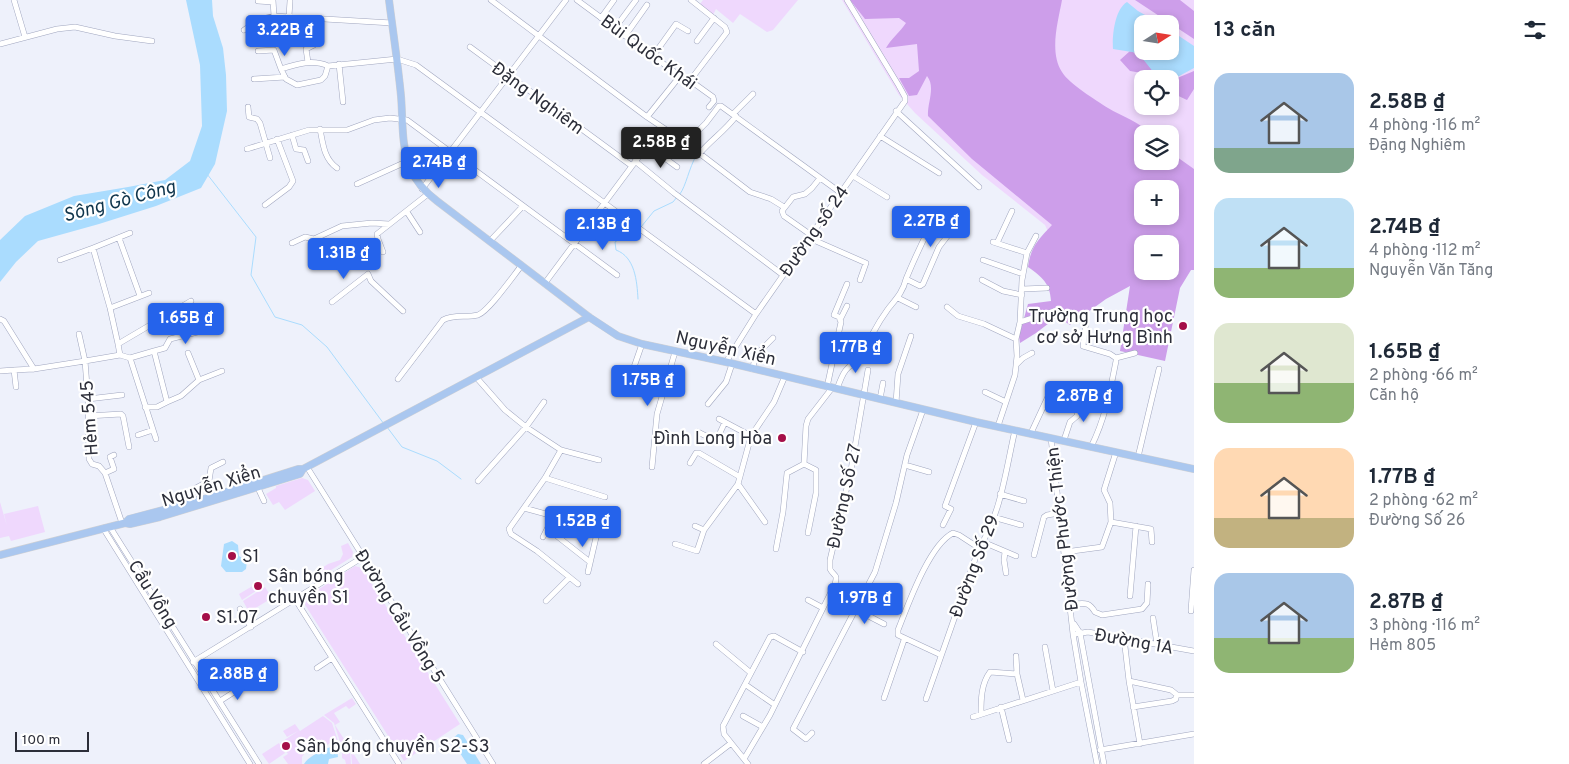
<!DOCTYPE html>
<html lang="vi">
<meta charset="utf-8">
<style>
body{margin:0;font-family:Overpass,sans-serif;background:#f6f6f7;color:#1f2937;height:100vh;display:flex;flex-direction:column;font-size:19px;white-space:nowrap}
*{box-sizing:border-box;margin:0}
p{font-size:16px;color:#747a83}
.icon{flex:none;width:28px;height:28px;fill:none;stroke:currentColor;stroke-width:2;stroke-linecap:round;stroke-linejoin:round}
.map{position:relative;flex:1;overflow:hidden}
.panel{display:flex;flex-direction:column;background:#fff;width:375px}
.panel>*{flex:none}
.needle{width:32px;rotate:78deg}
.buttons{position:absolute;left:1134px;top:15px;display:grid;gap:10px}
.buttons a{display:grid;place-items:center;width:45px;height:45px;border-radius:10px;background:#fff;box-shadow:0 2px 8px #0003;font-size:25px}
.scale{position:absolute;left:15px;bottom:12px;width:74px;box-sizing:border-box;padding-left:5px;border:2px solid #2c2e39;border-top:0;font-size:14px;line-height:18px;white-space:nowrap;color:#2c2e39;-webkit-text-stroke:4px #fff;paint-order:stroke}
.price{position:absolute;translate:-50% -42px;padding:0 11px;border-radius:5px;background:#2563eb;color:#fff;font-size:16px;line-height:32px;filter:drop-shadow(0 1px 2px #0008)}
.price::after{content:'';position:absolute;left:50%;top:30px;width:15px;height:11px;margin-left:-8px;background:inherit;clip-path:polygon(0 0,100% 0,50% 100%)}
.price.selected{background:#222;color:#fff}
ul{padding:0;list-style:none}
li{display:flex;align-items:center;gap:15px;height:125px;padding:0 20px}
li span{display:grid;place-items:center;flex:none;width:140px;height:100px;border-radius:15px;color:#555}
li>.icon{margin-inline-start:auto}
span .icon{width:60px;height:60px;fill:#fffc;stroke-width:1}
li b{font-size:21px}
h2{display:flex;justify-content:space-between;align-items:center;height:60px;padding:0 20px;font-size:21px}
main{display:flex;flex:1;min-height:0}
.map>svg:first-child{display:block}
.green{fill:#efd8fd;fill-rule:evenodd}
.forest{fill:#cd9eea;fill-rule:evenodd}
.water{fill:#aadcfe}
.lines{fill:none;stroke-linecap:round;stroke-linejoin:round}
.stream{stroke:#aadcfe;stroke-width:1}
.minor-casing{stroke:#a0a6bf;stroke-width:6}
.major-casing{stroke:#d1d1d3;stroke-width:8}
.minor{stroke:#fff;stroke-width:5}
.major{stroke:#aac7ef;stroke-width:7}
.poi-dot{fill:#a50f48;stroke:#fff;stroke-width:2}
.labels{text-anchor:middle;stroke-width:4.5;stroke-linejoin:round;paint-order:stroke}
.street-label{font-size:18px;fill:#2c2e39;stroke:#fff}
.poi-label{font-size:18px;fill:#2c2e39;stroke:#fff;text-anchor:start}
.water-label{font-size:19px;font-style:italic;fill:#0f354c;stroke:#fff}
</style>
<main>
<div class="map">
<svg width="1194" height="764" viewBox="0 0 1194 764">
<rect width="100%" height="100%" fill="#eef1fb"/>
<path class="green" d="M703,0H798L773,30L767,32L740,14L733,23L716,9L713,15L700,4Z
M842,0H1194V250L1170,244H1142L1051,238L1045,225L982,175L915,113L899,95ZM1142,24H1170V51H1142ZM1142,79H1170V106H1142ZM1142,134H1170V161H1142ZM1142,189H1170V216H1142Z
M302,478L308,480L315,491L285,510L279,502L273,505L266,494L276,488V486Z
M0,502L7,526L4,514L38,506L45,532L11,541L9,536L0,538Z
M348,543L353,552L352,557L312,582L310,576L328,564L340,560L343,554L341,546Z
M355,566L362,568L460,724L404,761L302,600Z
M261,581L264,586L242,600L239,594Z
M265,587L272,598L249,612L243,601Z
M352,698L356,704L349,709L346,706L334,713L340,722L335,725L360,764H352L351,751L340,742L334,723L324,715Z
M323,716L332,723L338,741L350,752L351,764H346L345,760L342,758V748L334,741L327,745C317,740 308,748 302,757V764H288L283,757L288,754L280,743L298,731L287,737L283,731L295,724L300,731Z
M279,743L285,753L269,764L262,754Z"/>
<path class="forest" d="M850,0H1062C1058,22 1049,52 1062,72C1069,84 1096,100 1108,108C1123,117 1138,121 1151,134H1142V161H1170V152L1194,169V270H1191L1180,288L1165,361L1120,351L1130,286L1106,299L1070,325L1064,321L1061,314L1036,333L1020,343L1019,336L1028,304L1051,301C1050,283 1042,277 1028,267C1031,246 1038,240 1052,225L972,159L928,116C927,103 936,87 927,76L917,95L909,96L899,78H909L919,71L917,44L886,48C891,39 900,32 906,23L899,18L865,19ZM1142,189H1170V216H1142ZM1142,244H1170V271H1142Z
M1135,0H1180L1194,11V39Z
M1130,51L1141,55L1159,79H1150L1142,73L1130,71L1120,60Z
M1194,71V89L1187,100L1170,92V81Z"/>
<path class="water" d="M186,0H212L213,16L223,48L226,75L227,111L215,164L201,188L156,206L99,224L38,241L16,262L0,282V240L25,216L74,196L128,187L165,180L190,161L202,126L200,65Z
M1127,2L1138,11L1161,24H1142V51H1170V30L1194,46V68L1170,81V79H1159L1138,53L1113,49C1112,35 1115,9 1127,2Z
M232,541L238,545L239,556L247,561L246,569L242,572H226L221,566L224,544Z
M458,734L463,735L481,764H467L453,742V738Z
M333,746L337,750L338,757L329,759L328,764H304C309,756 317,755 323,747L328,748Z"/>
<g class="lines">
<path class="stream" d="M207,174L256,237L251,275L275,317L302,325L327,347L384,424
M680,194C686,186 689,168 696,156
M641,227L654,211L673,202L677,197
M638,299C637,281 635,257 616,250L615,242L624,236L638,233L639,231
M387,427L402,447L437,461L461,479"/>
<g class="minor-casing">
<path id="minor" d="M14,0L25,37
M273,0L274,16
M491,0L647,117L686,143L750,192L771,199L784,207
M577,0L680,76L688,79L713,97L714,101L709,107
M258,1L273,2
M289,16L290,1
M601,18L614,0
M615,28L636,0
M244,30L259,20L274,16L392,23
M625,36L647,5
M697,41L714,18
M0,44L57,29L75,27L115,36L152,41
M470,47L632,166
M258,51L274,50L281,69
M653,56L676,24L688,31
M308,62L306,49L314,45
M339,64L343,102
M328,66C313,59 297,64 281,69L286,79L297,85L321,80L325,76L328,66L397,59L416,65L756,314
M254,79L285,77
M688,79L692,78L727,32L725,27L691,0
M248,107L249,117L257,119L260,123L270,158
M896,111L979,187
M733,114L753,94
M647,117L680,76
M320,129C323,144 324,159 337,168
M292,135L296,149L304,150L308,161
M880,136L939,173
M686,143L706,123L719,106H721L841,193
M647,145L677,167
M247,149L309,130H347L374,120L390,118L407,120L617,275
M700,153C711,140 726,130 736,116
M635,161L674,193L783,275
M853,176L887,197
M357,184L408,161
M422,189L566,0
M265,205L289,187L293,181L277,139
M407,212L420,232
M811,235L784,216L782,211L793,197L805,194L812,188L820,178
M119,238L140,296
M809,238L866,263L860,280
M490,241L523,206
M993,242L1027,253L1022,280L1020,322L1016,339L1017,356L1015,375L998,426
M292,243L305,237L314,239L342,226L372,223L389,224
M997,243L1012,211
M93,248L130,233
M383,252L378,239L377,234L428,194
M1027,253L1036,236
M60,260L93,248L110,308L118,344
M983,260L1023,274
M906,279C916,255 926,232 940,210
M982,280L1003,291L1022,295
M545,283L661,127
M1023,289L1047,288
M898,298L916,307
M332,302L368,274L371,281L403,311
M947,307L958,316L984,324L1016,339
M110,308L149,293
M0,319L4,321L34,369
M840,320L847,306
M1086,321L1083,346L1110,354L1116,358V361C1110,392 1105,419 1091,447
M1020,322L1058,310
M79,334L85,361L120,355L130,358L156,439
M154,351L165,348L170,339L174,338L217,327
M188,353L199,380
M120,355L118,344L191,301
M130,358L154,351L167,402L181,396L199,380L222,371
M1116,358L1135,353
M726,362L756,314L905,101V97L899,86L847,0
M1017,364L1023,358L1032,353
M752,369L757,354L773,338
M0,371L14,370
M637,372L634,367L642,344
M476,377L505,410L526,427L561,450L599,460
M398,379L443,320C454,314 466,318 478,315C489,311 513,276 522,265
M631,385L637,372L667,382
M16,387L14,370L34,369L85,361L88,399L89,459L92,464L99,466L105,473L122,523
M827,387L841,322L839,317L834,315L847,284
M837,389C843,372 846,366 862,359C868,341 877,324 888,309C896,299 903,292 906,279L920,286L923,284L939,247L963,216
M985,392L1006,402
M88,399L122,395
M880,399L883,383
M896,403L898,374L911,336
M708,404L726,382L732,364
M145,407H157L167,402
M88,416L121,414L123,416L129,447
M719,419L751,436
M698,432L712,439L718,437L725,422
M1031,433L1052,388
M138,435L153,430
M1051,438L1073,634L1081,682L1097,764
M1064,440L1070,422L1077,416L1081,398
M561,450L545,478L509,529L511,534L537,551L578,584
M1138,457L1159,369
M690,463L696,453H699L740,477
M905,465L929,472
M307,467L493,764
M652,467L657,414L675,352
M105,473L114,469L110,457L114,455
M545,478L605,497
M478,481L526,427L544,402
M738,484L765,522
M258,488L264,501
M1000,494L1024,501
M201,500L196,488L209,481L211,468L223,462
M524,508L605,530
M993,517L1021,525
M1111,522L1110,503L1104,490L1116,452
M943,525L951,509L945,506L976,422
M695,526L704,530
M110,527L259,764
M103,528L250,764
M548,529L590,562
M808,533L816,493V470L804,464L806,426L808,419L832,388
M543,537L553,517
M983,542L1016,556
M675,544L697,551L704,530L738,484L751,436L774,402L785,376
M776,549L783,512L787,473L804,464
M1005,552L1004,560L1006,573
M1065,552L1102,547L1111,522L1151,529L1152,542
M1034,555L1044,517L1047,515L1060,513
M588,572L598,529
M1130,596L1136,526
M295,599L399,764
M808,600L823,608
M546,601L569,578
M1071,604C1083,604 1088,600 1095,612L1102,615L1142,609L1147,603L1148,584
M240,609L251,627
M855,609L884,624
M1191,611L1194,570
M1153,618L1157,644
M1074,624L1080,633L1104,764
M1076,634L1088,632L1194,651
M1124,638L1129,681L1140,744
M716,644L751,673
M1045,647L1053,691
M941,655L898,635V630C908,605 929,545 953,533L959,535L979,548
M1016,656L1017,674
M193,662L363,557
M317,668L332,658
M1129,681L1171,690L1176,694V699L1172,701L1133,707
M746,685L775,705
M1176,695H1194
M884,698L904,640
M926,699L979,548C1001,514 1006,469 1015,430
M220,701L245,685
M1001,707L1009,740
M981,714C981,700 981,684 990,672L1017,674L1023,700
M743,716L763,727
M973,717L1081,682
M812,733L806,739L793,729L875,572L896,503L907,455L923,410
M1100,750L1194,734
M744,759L770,715L835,584C838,573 834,577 830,569V560L851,470L868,370
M704,764L730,744
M748,764L724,734L723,726L770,637L774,636L803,652"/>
</g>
<g class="major-casing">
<path id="major" d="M389,0C393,32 398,64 401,96C403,120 401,145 410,168C416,182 425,192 437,201L589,317L618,336L642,344L726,362L976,422L1194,469
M125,523L130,524L160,517L300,474L303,469L589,317
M0,555L125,523L129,519L201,500L298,469H303"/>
</g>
<use href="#minor" class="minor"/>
<use href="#major" class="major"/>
</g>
<g class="poi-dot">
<circle cx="1183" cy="326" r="5"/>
<circle cx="782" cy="438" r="5"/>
<circle cx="232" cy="556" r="5"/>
<circle cx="258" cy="586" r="5"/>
<circle cx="206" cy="617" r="5"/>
<circle cx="286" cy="746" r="5"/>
</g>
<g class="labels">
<g class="street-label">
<text transform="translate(649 52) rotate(36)" y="6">Bùi Quốc Khái</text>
<text transform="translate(538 98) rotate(36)" y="6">Đặng Nghiêm</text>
<text transform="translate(814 231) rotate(-55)" y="6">Đường số 24</text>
<text transform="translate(726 348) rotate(13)" y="6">Nguyễn Xiển</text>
<text transform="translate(89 418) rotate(-94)" y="6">Hẻm 545</text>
<text transform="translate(211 486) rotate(-17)" y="6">Nguyễn Xiển</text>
<text transform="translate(844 496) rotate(-78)" y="6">Đường Số 27</text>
<text transform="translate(1062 529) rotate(-97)" y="6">Đường Phước Thiện</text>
<text transform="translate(974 566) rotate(-69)" y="6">Đường Số 29</text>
<text transform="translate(153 594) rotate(58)" y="6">Cầu Vồng</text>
<text transform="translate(400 616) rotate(58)" y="6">Đường Cầu Vồng 5</text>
<text transform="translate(1134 641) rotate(10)" y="6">Đường 1A</text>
</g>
<g class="poi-label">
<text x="1173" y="322" text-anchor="end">Trường Trung học<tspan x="1173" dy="21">cơ sở Hưng Bình</tspan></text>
<text x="772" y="444" text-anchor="end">Đình Long Hòa</text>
<text x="242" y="562">S1</text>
<text x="268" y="582">Sân bóng<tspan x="268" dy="21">chuyền S1</tspan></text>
<text x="216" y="623">S1.07</text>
<text x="296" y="752">Sân bóng chuyền S2-S3</text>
</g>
<g class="water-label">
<text transform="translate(119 200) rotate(-15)" y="7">Sông Gò Công</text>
</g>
</g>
</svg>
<div class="buttons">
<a><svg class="needle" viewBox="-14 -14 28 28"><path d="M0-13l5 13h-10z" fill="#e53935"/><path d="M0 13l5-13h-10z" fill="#747a83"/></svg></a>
<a><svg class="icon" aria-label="locate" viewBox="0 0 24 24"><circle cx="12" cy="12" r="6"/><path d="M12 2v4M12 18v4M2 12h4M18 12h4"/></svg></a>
<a><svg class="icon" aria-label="layers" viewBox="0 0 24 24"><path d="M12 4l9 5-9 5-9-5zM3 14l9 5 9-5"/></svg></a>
<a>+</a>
<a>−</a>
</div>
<div class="scale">100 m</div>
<b class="price" style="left:285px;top:57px">3.22B ₫</b>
<b class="price selected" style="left:661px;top:169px">2.58B ₫</b>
<b class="price" style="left:439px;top:189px">2.74B ₫</b>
<b class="price" style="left:931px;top:248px">2.27B ₫</b>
<b class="price" style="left:603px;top:251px">2.13B ₫</b>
<b class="price" style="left:344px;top:280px">1.31B ₫</b>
<b class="price" style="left:186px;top:345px">1.65B ₫</b>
<b class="price" style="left:856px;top:374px">1.77B ₫</b>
<b class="price" style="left:648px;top:407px">1.75B ₫</b>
<b class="price" style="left:1084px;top:423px">2.87B ₫</b>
<b class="price" style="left:583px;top:548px">1.52B ₫</b>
<b class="price" style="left:865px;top:625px">1.97B ₫</b>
<b class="price" style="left:238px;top:701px">2.88B ₫</b>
</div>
<section class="panel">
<h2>13 căn<svg class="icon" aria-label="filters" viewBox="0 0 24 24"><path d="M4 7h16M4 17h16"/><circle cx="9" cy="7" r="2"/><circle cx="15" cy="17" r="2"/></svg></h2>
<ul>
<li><span style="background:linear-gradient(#a9c7e8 75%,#7fa58c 0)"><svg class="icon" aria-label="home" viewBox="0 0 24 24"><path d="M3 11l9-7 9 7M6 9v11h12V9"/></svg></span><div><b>2.58B ₫</b><p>4 phòng · 116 m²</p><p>Đặng Nghiêm</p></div></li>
<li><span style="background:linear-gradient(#bfe0f5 70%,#8fb573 0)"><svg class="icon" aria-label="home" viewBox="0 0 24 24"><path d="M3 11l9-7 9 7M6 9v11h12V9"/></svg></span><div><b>2.74B ₫</b><p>4 phòng · 112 m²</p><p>Nguyễn Văn Tăng</p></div></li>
<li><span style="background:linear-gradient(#dfe7d0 60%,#8fb573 0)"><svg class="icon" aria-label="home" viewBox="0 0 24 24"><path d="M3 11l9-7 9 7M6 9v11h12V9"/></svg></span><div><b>1.65B ₫</b><p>2 phòng · 66 m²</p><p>Căn hộ</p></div></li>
<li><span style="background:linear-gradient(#ffd9b3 70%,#c2b280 0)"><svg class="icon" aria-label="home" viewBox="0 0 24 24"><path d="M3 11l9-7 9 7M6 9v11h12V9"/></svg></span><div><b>1.77B ₫</b><p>2 phòng · 62 m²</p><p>Đường Số 26</p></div></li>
<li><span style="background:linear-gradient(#a9c7e8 65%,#8fb573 0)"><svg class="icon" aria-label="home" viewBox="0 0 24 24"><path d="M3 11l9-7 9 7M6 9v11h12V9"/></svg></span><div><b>2.87B ₫</b><p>3 phòng · 116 m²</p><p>Hẻm 805</p></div></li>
</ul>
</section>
</main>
